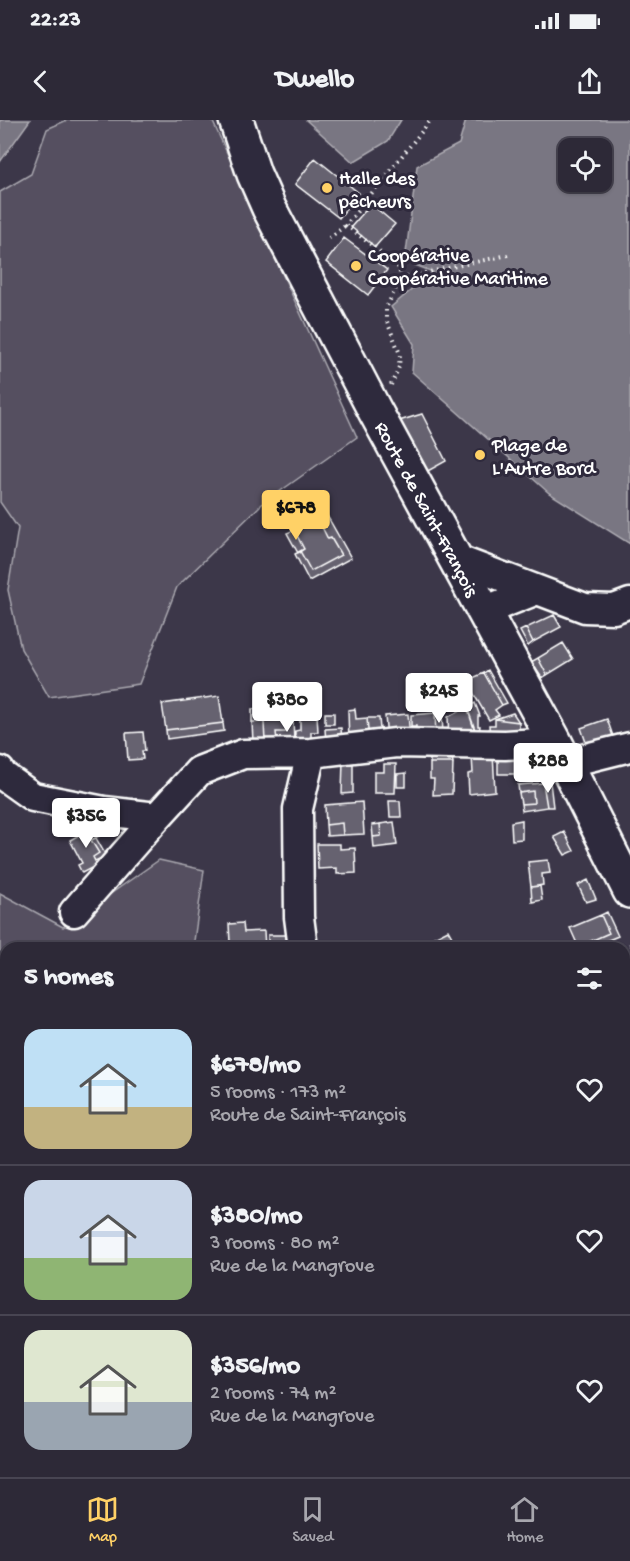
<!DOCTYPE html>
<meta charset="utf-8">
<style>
body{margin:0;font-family:"Gochi Hand",sans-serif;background:#393542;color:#f1f3f6;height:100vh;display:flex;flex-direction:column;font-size:22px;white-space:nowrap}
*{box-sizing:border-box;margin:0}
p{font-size:20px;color:#a7a6ad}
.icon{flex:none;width:33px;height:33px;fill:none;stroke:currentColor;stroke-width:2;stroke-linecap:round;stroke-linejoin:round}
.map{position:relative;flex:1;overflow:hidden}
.side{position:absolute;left:0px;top:822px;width:630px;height:536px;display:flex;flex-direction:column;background:#2d2937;border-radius:18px 18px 0 0;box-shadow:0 2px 4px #0004,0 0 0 2px #484552}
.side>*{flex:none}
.fabs{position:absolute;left:558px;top:18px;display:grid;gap:12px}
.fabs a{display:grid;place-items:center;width:54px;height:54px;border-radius:12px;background:#2d2937;box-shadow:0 2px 4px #0004,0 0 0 2px #484552;font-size:30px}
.price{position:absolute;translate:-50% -51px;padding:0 14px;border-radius:6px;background:#fff;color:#222;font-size:20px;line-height:39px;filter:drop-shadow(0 2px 3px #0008)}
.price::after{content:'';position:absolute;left:50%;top:36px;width:18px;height:14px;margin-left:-9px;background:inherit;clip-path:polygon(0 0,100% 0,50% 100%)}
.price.selected{background:#ffd166;color:#111}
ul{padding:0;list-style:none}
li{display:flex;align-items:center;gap:18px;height:150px;padding:0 24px}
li+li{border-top:2px solid #484552}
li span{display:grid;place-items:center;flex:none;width:168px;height:120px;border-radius:18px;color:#555}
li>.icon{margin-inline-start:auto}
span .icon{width:72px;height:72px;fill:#fffc;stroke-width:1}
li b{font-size:26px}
h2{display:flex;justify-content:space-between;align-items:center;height:72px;padding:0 24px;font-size:26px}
.status{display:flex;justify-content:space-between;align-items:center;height:42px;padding:0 30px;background:#2d2937;direction:ltr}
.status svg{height:16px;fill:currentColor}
header{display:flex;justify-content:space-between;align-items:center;height:78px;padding:0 24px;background:#2d2937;font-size:27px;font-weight:800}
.tabs{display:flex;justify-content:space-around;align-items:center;height:84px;border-top:2px solid #484552;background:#2d2937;font-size:16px;color:#a7a6ad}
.tabs a{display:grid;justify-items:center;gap:3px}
.tabs .selected{color:#ffd166}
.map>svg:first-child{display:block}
.green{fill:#555060;stroke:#aaa8b0;stroke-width:1.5}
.water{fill:#797682;stroke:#afadb4;stroke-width:1.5;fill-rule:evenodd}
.building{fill:#666270;stroke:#fff;stroke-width:1.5}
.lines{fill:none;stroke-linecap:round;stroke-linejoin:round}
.minor-casing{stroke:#fff;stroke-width:33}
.major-casing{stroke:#fff;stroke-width:38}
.path{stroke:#fff;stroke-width:4;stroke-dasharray:1.5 4.5;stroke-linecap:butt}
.minor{stroke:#2f2a3d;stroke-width:28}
.major{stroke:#2f2a3d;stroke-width:33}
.poi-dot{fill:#ffd166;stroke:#2f2a3d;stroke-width:2}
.labels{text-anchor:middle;stroke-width:6;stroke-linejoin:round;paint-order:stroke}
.poi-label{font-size:20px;fill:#fff;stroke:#2f2a3d;text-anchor:start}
.street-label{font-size:20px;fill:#fff;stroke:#2f2a3d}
</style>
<div class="status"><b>22:23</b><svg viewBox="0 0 49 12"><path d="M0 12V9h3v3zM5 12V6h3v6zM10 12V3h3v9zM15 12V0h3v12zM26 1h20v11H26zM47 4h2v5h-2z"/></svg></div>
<header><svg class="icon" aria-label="back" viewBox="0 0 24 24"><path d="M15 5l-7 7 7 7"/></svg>Dwello<svg class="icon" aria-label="share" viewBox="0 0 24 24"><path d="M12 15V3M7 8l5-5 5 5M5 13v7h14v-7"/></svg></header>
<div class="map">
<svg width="630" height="1357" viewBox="0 0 630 1357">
<rect width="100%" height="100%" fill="#3c3749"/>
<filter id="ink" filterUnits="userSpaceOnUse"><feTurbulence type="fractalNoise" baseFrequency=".0167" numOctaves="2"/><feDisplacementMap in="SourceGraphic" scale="12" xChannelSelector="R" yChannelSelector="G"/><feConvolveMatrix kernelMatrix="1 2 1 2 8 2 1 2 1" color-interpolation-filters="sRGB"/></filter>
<g filter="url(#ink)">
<path class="green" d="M67,0H212L357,317L262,384L177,467L139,564L49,577L21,529L8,470L18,408L0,382V72L31,54L47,9Z
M159,740L204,750L193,828H6V1170L0,1171V773L63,807Z"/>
<path class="water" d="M0,0H30L0,42Z
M306,0H401L388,21L353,42Z
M466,0H630V424L549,373L412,252L414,224L391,187L433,152L405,141L417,46L459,24ZM602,28V62H568V28Z"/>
<path class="building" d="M315,38L359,73L339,98L295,64Z
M371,84L395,104L375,127L351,107Z
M344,118L387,150L368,175L326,142Z
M422,294L446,341L426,352L399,301Z
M325,392L351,438L309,461L295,434L300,431L311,451L341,435L331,418L328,419L317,397Z
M317,397L328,419L331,418L341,435L311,451L300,431L304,429L294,410Z
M294,410L304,429L298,433L287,413Z
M554,495L561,507L533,522L526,508Z
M526,508L533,522L528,526L520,511Z
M563,523L573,539L547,555L538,538Z
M538,538L547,555L542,558L531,542Z
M488,550L507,583L502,585L484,553Z
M484,553L502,585L495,590L499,595L489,600L466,561Z
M219,576L223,603L166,610L162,584Z
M475,583L480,596H478V606H480L478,618L467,587Z
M317,585V595H300L299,586Z
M467,587L477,618L449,619L448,597Z
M292,588L293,601L286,602V612H276L277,621L265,622L264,602H252V589Z
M355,589L356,599L367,598L369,622L349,623L348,590Z
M325,593H334V604H325Z
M435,593H442L443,615L436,616Z
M435,593L436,616H416V606H411V595Z
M513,593L519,602L495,599Z
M408,594L410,618H387L385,596Z
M300,595H317L318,612H311V622L295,623V611L300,610Z
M367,598H379L381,621L369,622Z
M495,599L519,602V622L490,621L489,605H495Z
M607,599L614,619L588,628L581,608Z
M293,601L294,620L277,621L276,612H286V602Z
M252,602H264L265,622H253Z
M223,603L224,611L167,619L166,610Z
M341,608L342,622H326L325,609Z
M143,612L145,631H142L143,639L128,640L126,613Z
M493,634L495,671L469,674L468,654L473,653L472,636Z
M523,634L519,654H498V635Z
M452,637L453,643H430V638Z
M343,640H353V673L342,674Z
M430,643H453L452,674L433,675L434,659H430Z
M384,644H396L395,673H374V652H384Z
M406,653V667H397V654Z
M550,662L553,687H547L543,663Z
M543,663L547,687L522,691L521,684L534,683L533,671L519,673L518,665Z
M533,671L534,683L521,684L519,673Z
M389,681H400L401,697H390Z
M362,682L364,714L343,715L342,703L326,705L325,685Z
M522,700V719L512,720L511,702Z
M394,702L397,725L374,728L373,717L381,716L380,704Z
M342,703L343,715L327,716L326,705Z
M380,704L381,716L373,717L372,705Z
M95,706L101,715L91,720L99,733L93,737L97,745L82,753L78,745L82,743L70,720Z
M564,712L574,731L565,735L554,717Z
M96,718L106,736L95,741L93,737L99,733L91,720Z
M317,724H340V729L355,728L356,753L337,754V748L318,749Z
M548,740L550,753L542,754L543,765L531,767L528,742Z
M588,760L596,779L586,782L578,765Z
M540,766L542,780L532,782L531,767Z
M607,792L618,816L589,828L586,823L609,813L601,795Z
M601,795L609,813L586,823L589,828H579L570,808Z
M243,803L244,812L264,811L265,828H220V823L230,822L229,804Z
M448,810L458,828H413Z
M268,815H291V828H268Z
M630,1269V1292L624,1293V1270Z
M148,1352H174V1357H149Z
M233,1352H258V1355L233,1357Z
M320,1352H352V1356L321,1357Z"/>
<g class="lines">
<g class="minor-casing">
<path id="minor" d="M456,439L585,488L614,489L630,483
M484,491L537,470
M566,643L630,627
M0,651L2,655L33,677L104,691L157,697L199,651L243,634L311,633L396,623L505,625L555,622
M74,792L157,697
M303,828L299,797L298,689L311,633
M624,1194L630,1195
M624,1326L630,1323
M199,1352V1357
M387,1352L390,1357
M598,1352V1357
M93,1357V1352"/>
</g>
<g class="major-casing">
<g id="major">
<path id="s1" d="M236,0L254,54L269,88L375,291L555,622L630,771"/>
</g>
</g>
<path class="path" d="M329,118L346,105
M401,158L508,135
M391,265L399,247L400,234L386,199V188L401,158L399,148L393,142L346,105L431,0
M624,828L630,825"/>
<use href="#minor" class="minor"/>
<use href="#major" class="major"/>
</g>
</g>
<g class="poi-dot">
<circle cx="327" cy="68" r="6"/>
<circle cx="356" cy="146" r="6"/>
<circle cx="480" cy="335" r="6"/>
</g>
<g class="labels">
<g class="poi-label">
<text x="339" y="64">Halle des<tspan x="339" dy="23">pêcheurs</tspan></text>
<text x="368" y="141">Coopérative<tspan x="368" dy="23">Coopérative Maritime</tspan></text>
<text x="492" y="331">Plage de<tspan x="492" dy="23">L'Autre Bord</tspan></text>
</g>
<g class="street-label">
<text dy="7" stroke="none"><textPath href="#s1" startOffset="434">Route de Saint-François</textPath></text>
</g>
</g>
</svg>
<div class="fabs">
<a><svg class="icon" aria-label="locate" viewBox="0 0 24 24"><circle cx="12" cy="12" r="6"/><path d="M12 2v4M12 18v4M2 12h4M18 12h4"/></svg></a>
</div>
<b class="price selected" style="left:296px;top:421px">$678</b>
<b class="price" style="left:439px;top:604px">$245</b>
<b class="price" style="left:287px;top:613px">$380</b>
<b class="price" style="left:548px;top:674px">$288</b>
<b class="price" style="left:86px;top:729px">$356</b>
<section class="side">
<h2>5 homes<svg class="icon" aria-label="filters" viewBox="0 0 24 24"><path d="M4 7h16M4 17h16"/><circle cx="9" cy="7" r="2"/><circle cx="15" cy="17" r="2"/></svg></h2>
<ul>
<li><span style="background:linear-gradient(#bfe0f5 65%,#c2b280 0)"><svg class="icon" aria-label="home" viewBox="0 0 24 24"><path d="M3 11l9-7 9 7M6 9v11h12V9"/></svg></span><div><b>$678/mo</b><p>5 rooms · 173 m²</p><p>Route de Saint-François</p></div><svg class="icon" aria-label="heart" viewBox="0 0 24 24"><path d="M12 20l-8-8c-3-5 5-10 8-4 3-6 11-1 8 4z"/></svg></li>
<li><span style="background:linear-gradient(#c9d6e8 65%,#8fb573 0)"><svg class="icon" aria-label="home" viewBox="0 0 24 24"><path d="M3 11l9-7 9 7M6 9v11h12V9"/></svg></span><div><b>$380/mo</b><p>3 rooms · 80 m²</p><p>Rue de la Mangrove</p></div><svg class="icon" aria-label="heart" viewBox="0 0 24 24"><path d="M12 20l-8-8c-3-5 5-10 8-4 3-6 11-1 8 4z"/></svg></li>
<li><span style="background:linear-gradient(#dfe7d0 60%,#9aa5b1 0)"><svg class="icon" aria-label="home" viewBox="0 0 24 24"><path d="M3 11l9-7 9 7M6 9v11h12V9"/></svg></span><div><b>$356/mo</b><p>2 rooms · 74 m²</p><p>Rue de la Mangrove</p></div><svg class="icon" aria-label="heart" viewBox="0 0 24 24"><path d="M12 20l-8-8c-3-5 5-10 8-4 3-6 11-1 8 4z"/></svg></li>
</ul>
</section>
</div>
<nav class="tabs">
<a class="selected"><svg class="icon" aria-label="map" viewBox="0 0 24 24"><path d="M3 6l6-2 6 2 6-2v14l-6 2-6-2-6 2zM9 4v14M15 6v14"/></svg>Map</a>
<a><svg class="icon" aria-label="saved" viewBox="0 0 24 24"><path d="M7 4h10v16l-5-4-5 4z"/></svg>Saved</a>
<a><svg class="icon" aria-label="home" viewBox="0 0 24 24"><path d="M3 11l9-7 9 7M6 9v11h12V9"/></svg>Home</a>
</nav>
